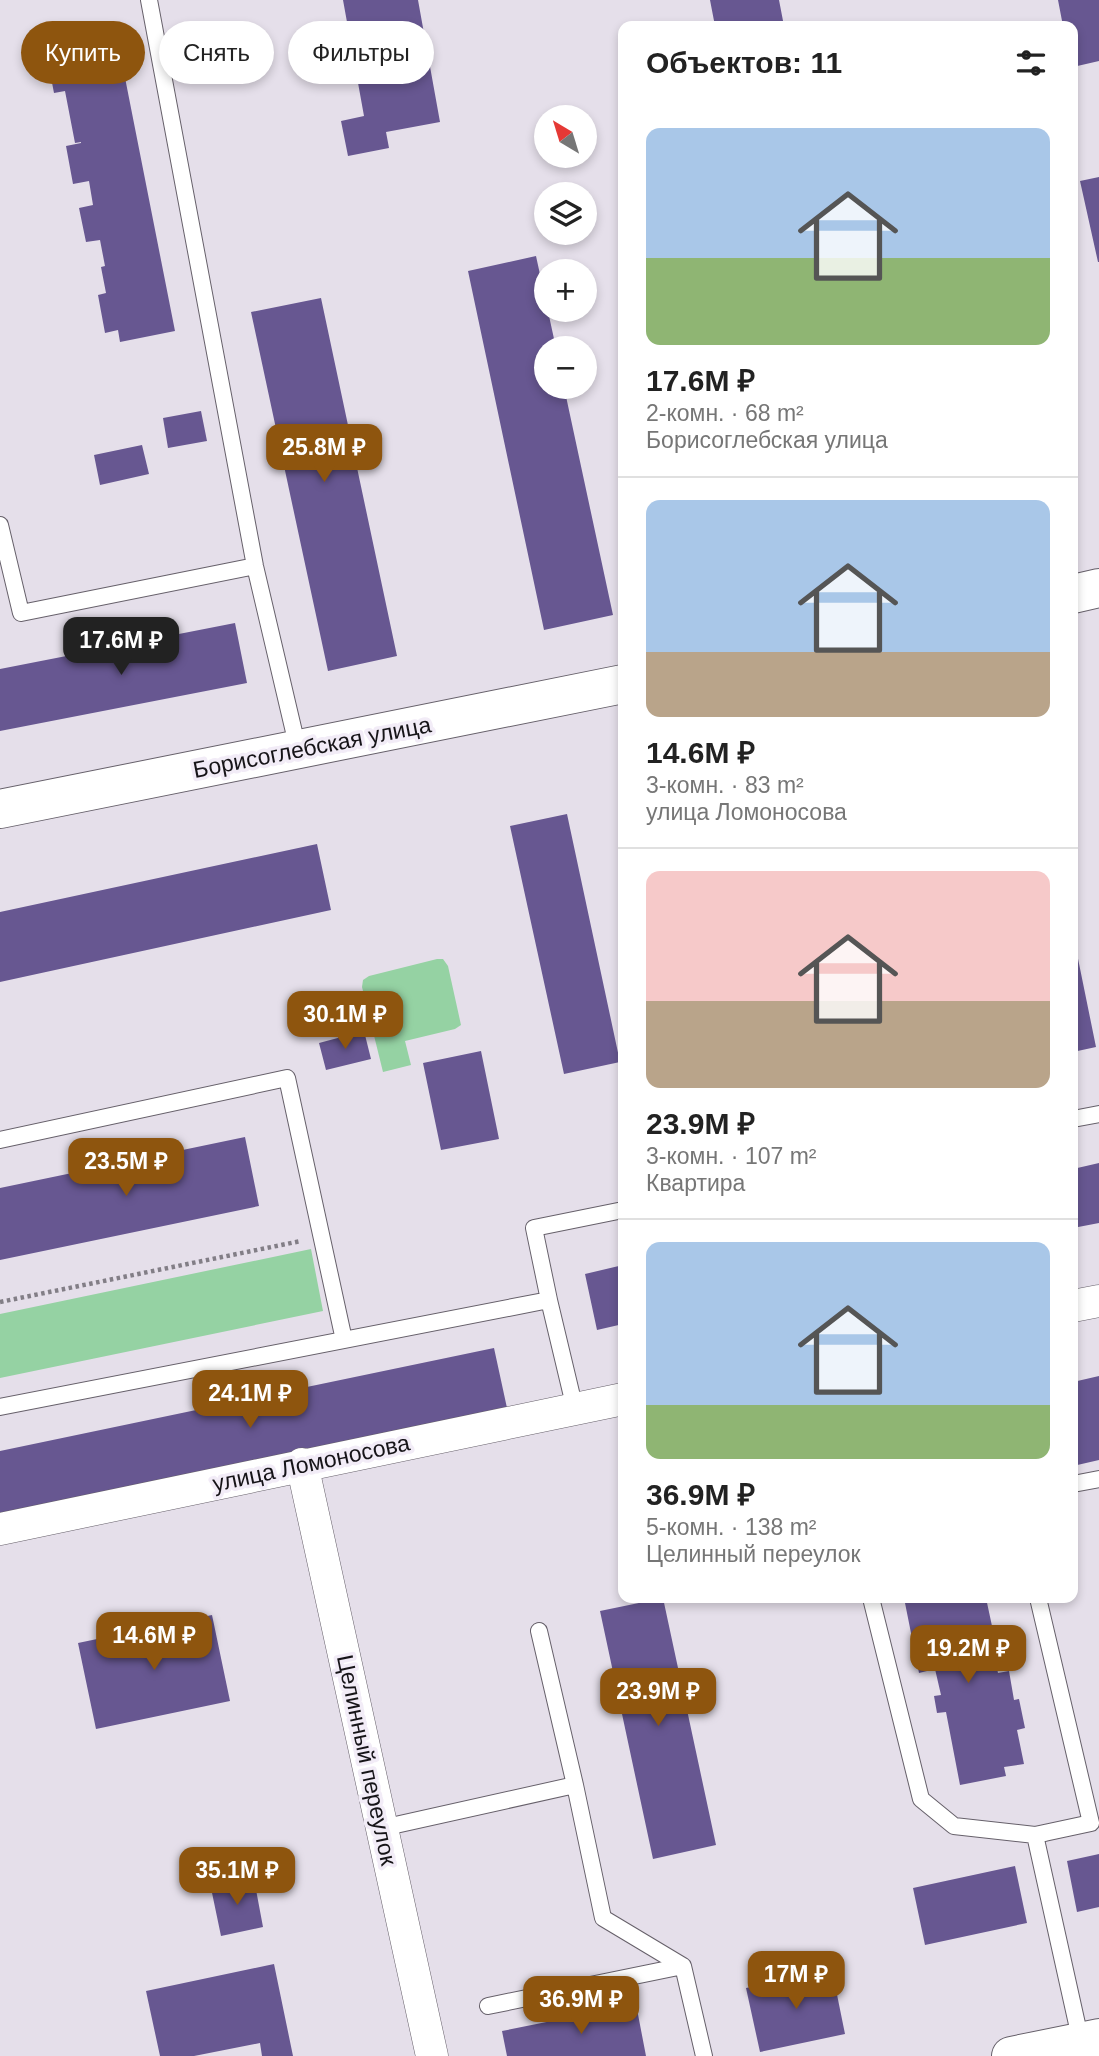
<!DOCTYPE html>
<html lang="ru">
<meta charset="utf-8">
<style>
body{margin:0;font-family:Helvetica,sans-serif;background:#f2f2f2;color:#222;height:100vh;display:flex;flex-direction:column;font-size:26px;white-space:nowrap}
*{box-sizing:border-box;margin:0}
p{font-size:23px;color:#767676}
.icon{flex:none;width:38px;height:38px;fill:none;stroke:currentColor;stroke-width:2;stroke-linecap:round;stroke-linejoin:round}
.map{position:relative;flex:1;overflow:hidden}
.panel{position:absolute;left:618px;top:21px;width:460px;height:1582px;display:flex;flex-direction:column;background:#fff;border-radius:14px;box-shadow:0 4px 10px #0003}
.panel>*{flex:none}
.hud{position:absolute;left:21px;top:21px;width:492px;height:63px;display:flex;gap:14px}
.needle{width:46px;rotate:322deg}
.fabs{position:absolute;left:534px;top:105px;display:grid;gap:14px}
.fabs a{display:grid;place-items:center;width:63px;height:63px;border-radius:50%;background:#fff;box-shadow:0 4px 10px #0003;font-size:35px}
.price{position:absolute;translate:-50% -60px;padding:0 16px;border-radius:14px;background:#8e550e;color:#fff;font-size:23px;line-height:46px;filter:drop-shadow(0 2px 4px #0008)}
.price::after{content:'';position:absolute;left:50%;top:42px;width:21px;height:16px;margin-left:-10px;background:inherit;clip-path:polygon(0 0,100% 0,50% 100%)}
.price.on{background:#222;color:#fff}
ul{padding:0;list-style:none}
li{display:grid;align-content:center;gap:14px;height:371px;padding:0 28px}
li+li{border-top:2px solid #e0e0e0}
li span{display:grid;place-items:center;height:217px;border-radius:14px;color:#555}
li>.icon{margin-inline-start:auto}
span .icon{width:126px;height:126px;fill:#fffc;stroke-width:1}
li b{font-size:30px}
h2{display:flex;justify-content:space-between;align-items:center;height:84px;padding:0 28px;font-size:30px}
.tag{padding:0 24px;border-radius:32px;background:#fff;box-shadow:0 4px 10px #0003;font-size:24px;line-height:63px}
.tag.on{background:#8e550e;color:#fff}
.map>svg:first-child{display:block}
.green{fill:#95d2a3}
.building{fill:#675791}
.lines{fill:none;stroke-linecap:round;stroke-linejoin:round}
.service-casing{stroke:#66606a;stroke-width:18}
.minor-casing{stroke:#66606a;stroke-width:33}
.tertiary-casing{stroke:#66606a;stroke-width:40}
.path{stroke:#827e86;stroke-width:4.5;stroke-dasharray:3.5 3.5;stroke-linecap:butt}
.service{stroke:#fff;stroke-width:16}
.minor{stroke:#fff;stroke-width:32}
.tertiary{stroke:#fff;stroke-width:38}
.labels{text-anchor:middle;stroke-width:7;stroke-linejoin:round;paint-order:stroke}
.street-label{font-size:23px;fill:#161418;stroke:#f2ecf7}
</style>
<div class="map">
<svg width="1099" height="2056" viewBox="0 0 1099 2056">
<rect width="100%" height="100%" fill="#e5dfea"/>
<path class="green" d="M437,959H443L448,966L461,1025L455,1029L405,1041L411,1065L383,1072L362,987L363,980L369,976Z
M311,1249L323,1311L0,1378V1314Z"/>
<path class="building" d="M343,0H418L440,122L386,132L389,148L348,156L341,121L364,116Z
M710,0H779L784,26H715Z
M1058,0H1099V61L1073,67V26H1063Z
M115,27L175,331L120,342L118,330L105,333L98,295L106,293L101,267L105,266L100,240L86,242L79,208L93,205L89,181L73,184L66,146L81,143V142L75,143L65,91L54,93L47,57L63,53L61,38Z
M1099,177V262H1098L1080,181Z
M536,256L556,348H546V387H564L613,615L544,630L468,271Z
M321,298L397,656L328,671L251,312Z
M201,411L207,441L168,448L163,418Z
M142,445L149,474L100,485L94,455Z
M235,623L247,683L0,731V669Z
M567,814L620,1062L564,1074L510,826Z
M317,844L331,910L0,982V912Z
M1074,939L1096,1047L1073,1052V940Z
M364,1031L371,1059L326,1070L319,1043Z
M481,1051L499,1139L441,1150L423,1063Z
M245,1137L259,1206L0,1260V1188Z
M1099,1163V1223L1073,1228V1169Z
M623,1265V1324L597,1330L585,1274Z
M494,1348L507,1408L0,1514V1451Z
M1099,1376V1460L1073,1466V1382Z
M663,1598L716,1845L653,1859L600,1611Z
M904,1598H986L992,1626L984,1627L991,1660L995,1659L998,1673L1009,1671L1014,1700L1019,1699L1025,1728L1017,1730L1024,1764L1004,1767L1006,1776L960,1785L946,1712L937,1713L934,1696L941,1695L935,1669L919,1673Z
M212,1615L230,1701L96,1729L78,1643Z
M1099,1854V1907L1077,1912L1067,1861Z
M1015,1866L1027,1923L925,1945L913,1888Z
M254,1879L263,1927L221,1936L211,1888Z
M274,1964L293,2056H262L260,2043L194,2056H160L146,1991Z
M832,1970L845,2034L760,2052L746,1988Z
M636,2004L646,2056H507L502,2031Z"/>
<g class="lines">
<g class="service-casing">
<path id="service" d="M149,0L255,566L298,749
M0,525L21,613L255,566
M1073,1119L1099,1114
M0,1140L287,1078L344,1340
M549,1300L534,1228L623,1210
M0,1407L549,1300L575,1409
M1073,1484L1099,1479
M871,1598L921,1799L954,1826L1035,1835L1091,1823L1038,1598
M575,1785L603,1918L683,1966L704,2056
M382,1828L575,1785L539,1631
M1045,1833L1035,1835L1081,2042
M488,2006L683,1966"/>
</g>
<g class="minor-casing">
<path id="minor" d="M1073,1306L1099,1301
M302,1464L432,2056
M0,1529L623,1399"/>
</g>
<g class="tertiary-casing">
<path id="tertiary" d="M1073,594L1099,588
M0,809L623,684
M1011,2056L1099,2038"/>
</g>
<path class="path" d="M0,1302L301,1241"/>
<use href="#service" class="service"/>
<use href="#minor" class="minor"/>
<use href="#tertiary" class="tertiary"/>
</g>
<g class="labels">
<g class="street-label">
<text transform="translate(312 747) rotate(-11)" y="8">Борисоглебская улица</text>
<text transform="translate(311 1463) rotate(-12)" y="8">улица Ломоносова</text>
<text transform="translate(367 1760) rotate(78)" y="8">Целинный переулок</text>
</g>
</g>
</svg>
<div class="fabs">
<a><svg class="needle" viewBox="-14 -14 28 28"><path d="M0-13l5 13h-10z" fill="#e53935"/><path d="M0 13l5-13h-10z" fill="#767676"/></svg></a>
<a><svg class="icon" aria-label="layers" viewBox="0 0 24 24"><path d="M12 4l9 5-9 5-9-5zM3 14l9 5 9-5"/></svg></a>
<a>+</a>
<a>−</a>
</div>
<b class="price" style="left:324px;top:484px">25.8M ₽</b>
<b class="price on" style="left:121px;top:677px">17.6M ₽</b>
<b class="price" style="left:345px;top:1051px">30.1M ₽</b>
<b class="price" style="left:126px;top:1198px">23.5M ₽</b>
<b class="price" style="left:250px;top:1430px">24.1M ₽</b>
<b class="price" style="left:154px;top:1672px">14.6M ₽</b>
<b class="price" style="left:968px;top:1685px">19.2M ₽</b>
<b class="price" style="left:658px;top:1728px">23.9M ₽</b>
<b class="price" style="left:237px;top:1907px">35.1M ₽</b>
<b class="price" style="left:796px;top:2011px">17M ₽</b>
<b class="price" style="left:581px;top:2036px">36.9M ₽</b>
<div class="hud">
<a class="tag on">Купить</a>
<a class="tag">Снять</a>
<a class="tag">Фильтры</a>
</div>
<section class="panel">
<h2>Объектов: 11<svg class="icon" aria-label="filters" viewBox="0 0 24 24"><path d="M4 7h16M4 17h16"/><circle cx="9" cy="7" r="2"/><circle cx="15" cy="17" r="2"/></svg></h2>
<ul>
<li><span style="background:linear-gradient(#a9c7e8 60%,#8fb573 0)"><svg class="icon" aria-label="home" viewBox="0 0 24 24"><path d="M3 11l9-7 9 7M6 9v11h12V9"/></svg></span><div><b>17.6M ₽</b><p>2-комн. · 68 m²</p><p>Борисоглебская улица</p></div></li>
<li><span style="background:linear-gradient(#a9c7e8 70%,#b9a48a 0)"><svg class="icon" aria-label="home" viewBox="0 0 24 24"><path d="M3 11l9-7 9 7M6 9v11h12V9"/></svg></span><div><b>14.6M ₽</b><p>3-комн. · 83 m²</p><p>улица Ломоносова</p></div></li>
<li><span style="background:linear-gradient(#f6c9c9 60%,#b9a48a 0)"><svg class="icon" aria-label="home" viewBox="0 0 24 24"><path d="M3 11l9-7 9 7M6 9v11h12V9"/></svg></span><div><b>23.9M ₽</b><p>3-комн. · 107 m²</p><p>Квартира</p></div></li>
<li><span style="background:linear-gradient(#a9c7e8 75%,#8fb573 0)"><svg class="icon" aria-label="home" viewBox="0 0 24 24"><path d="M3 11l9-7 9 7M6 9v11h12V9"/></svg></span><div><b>36.9M ₽</b><p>5-комн. · 138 m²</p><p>Целинный переулок</p></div></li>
</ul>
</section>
</div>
